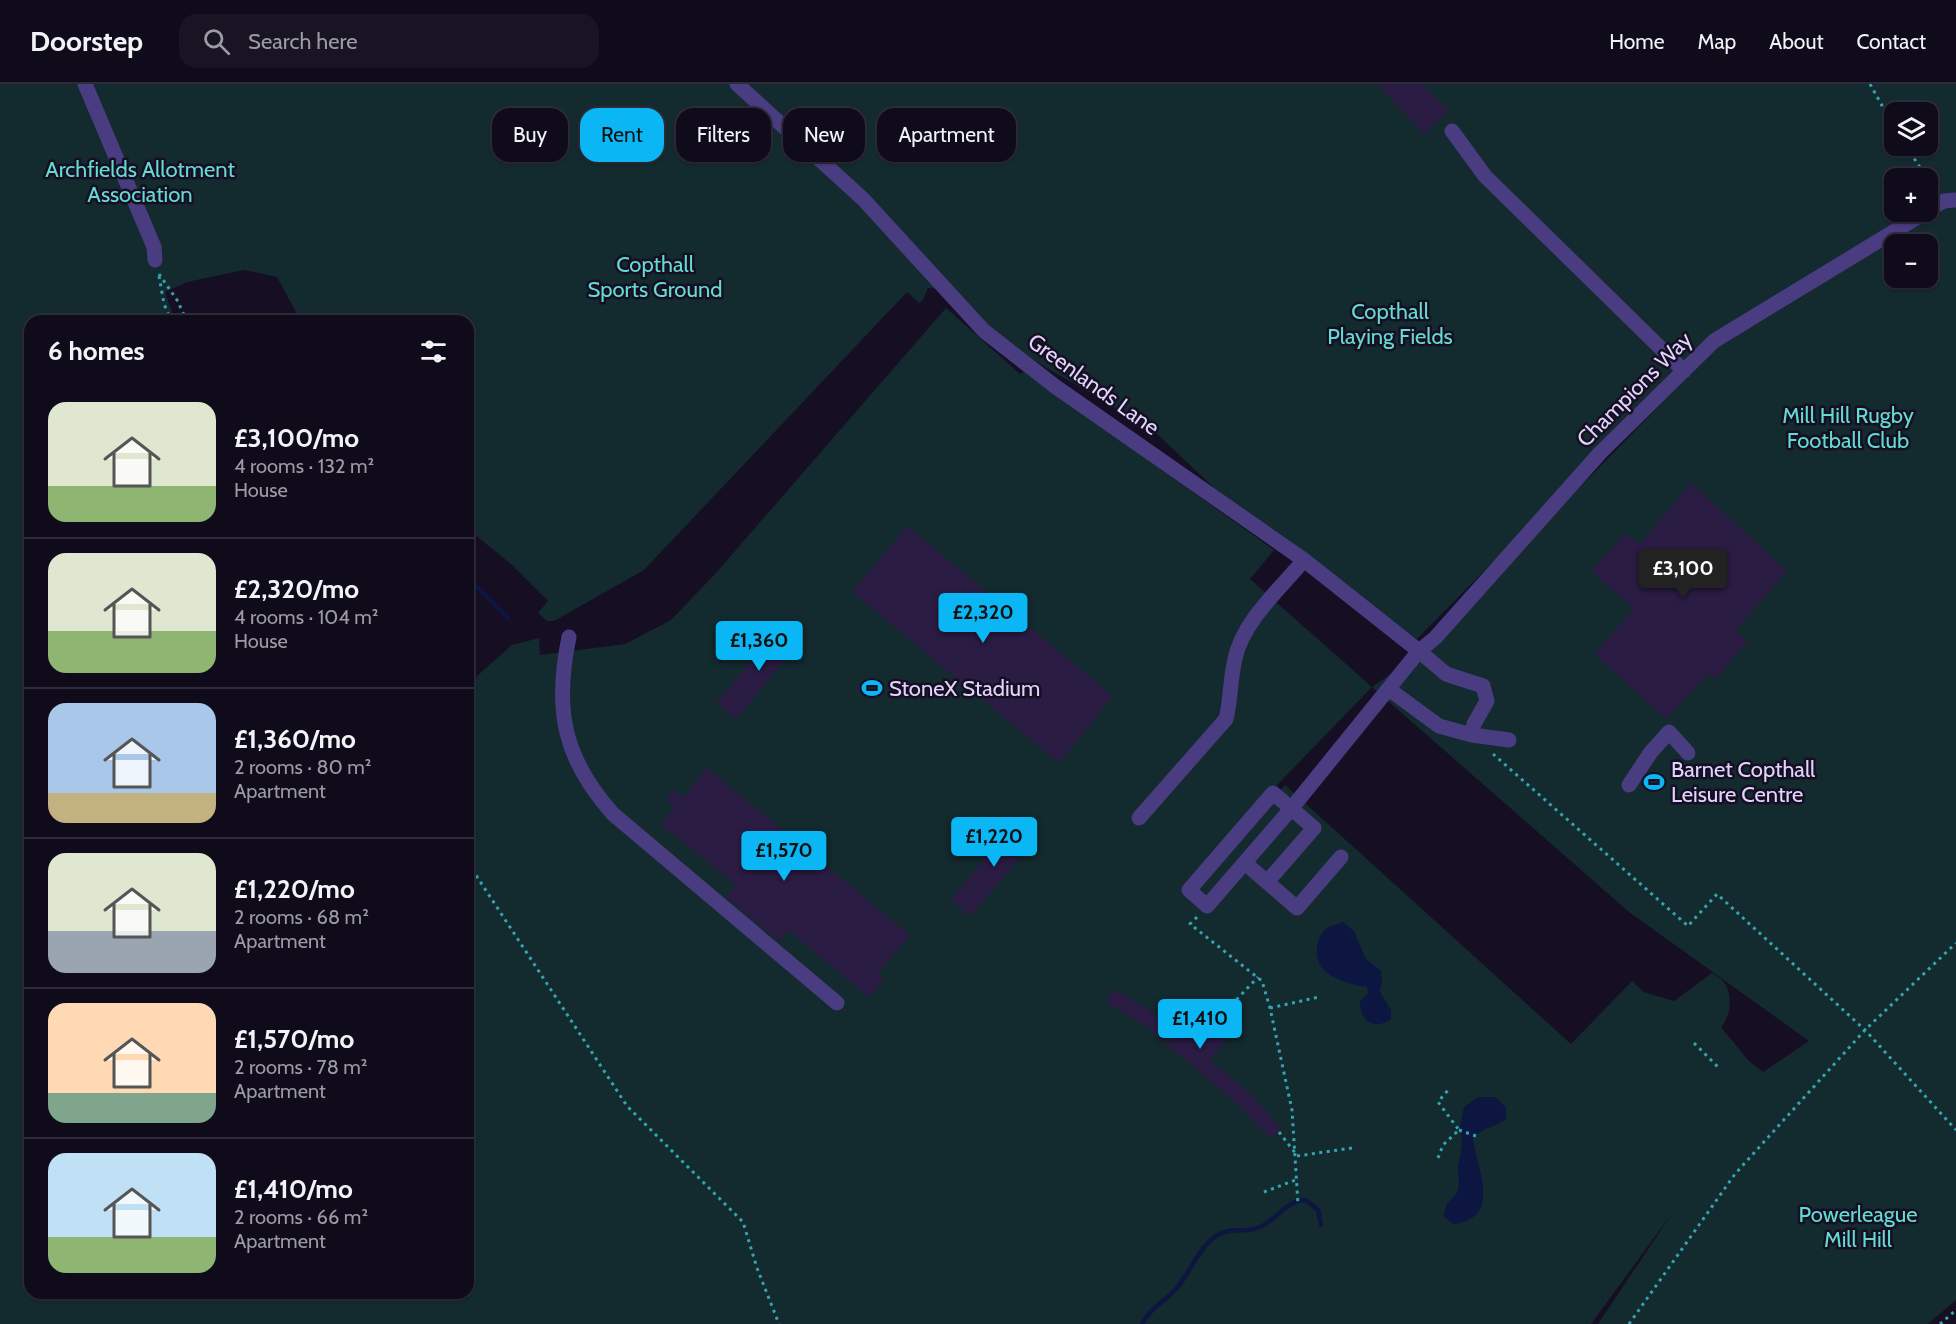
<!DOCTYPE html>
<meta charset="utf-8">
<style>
body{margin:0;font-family:Cabin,sans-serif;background:#191424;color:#f1f3f6;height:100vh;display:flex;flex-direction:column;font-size:22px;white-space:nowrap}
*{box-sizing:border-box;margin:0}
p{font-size:20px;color:#9c9ba3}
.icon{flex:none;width:33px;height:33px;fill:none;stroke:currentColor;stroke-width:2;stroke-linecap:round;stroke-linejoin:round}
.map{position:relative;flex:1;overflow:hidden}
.details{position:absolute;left:24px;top:231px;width:450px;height:984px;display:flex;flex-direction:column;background:#100b1b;border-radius:18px;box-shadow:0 2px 4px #0004,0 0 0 2px #302b3a}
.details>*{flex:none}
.hud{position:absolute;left:492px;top:24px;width:570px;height:54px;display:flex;gap:12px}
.buttons{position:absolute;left:1884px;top:18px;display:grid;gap:12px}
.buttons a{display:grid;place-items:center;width:54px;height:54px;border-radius:12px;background:#100b1b;box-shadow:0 2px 4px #0004,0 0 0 2px #302b3a;font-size:30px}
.price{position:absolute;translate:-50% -51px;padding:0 14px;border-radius:6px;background:#0ab6f4;color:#111;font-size:20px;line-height:39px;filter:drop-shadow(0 2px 3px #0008)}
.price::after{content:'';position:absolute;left:50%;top:36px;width:18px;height:14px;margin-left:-9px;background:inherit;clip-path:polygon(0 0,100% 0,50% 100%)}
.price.selected{background:#222;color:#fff}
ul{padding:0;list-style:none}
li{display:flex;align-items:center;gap:18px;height:150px;padding:0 24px}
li+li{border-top:2px solid #302b3a}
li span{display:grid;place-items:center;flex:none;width:168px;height:120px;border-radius:18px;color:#555}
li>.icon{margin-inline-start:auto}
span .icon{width:72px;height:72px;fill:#fffc;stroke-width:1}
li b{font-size:26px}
h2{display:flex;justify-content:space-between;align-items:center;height:72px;padding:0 24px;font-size:26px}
.chip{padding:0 21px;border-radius:18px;background:#100b1b;box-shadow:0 2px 4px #0004,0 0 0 2px #302b3a;font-size:21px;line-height:54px}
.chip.selected{background:#0ab6f4;color:#111}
header{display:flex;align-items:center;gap:36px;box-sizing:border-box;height:84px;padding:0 30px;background:#100b1b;border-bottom:2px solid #302b3a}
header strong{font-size:28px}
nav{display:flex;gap:33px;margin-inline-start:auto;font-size:21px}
.search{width:420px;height:54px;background:#191424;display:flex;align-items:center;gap:15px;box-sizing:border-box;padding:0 21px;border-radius:18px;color:#9c9ba3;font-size:22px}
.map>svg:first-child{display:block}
.green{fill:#132a2e;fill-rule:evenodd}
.water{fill:#0c1641}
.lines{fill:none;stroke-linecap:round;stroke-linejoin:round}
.stream{stroke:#0c1641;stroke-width:4.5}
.building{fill:#2b1c44}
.path{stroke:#34a4b2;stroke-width:3;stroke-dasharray:3 4.5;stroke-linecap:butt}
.minor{stroke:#4a3c81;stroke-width:15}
.labels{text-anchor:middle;stroke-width:5;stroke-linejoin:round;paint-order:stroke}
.park-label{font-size:22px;fill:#63dbd1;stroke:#160f24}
.street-label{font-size:22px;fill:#e0d4fd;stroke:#160f24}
.poi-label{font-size:22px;fill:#e0d4fd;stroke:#160f24;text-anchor:start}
</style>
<header>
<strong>Doorstep</strong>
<div class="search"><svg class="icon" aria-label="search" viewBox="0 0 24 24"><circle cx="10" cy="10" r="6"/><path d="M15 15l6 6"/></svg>Search here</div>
<nav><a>Home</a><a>Map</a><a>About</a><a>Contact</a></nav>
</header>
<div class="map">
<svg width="1956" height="1240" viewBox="0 0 1956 1240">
<rect width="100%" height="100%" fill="#160f24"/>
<path class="green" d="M0,0H1956V1216L1928,1240H1598L1673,1128L1591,1240H0ZM1894,28H1928V62H1894ZM1894,94H1928V128H1894ZM1894,160H1928V194H1894ZM244,186L277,193L301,237H468V445L512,481L548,517L538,529L547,537H554L644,486L907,208L919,219L923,216L928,204L942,205L984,247L1154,347L1252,440L1417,555L1600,369L1706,274L1412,575L1372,603L1250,495L1274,466L1024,287L1020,290L946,224L715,490L671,536L625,560L540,571L539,554L512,561L468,600V1209H30V237H175L165,208L187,198ZM1372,603L1629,828L1809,957L1763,988L1748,976L1721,943C1731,933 1733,910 1724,898C1721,894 1716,892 1712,889L1674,917L1644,908L1632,897L1571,960L1285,701L1195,796L1280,698Z"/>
<path class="water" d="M1343,838L1354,847L1366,875L1381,887L1382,900L1379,906L1391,926V935C1374,947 1360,937 1360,917L1368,910L1367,903C1355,902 1332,895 1323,885C1314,876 1315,854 1325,846C1330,842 1338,840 1343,838Z
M1478,1013H1495L1506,1023V1035C1495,1044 1482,1043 1473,1054C1476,1083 1504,1134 1453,1140L1443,1132L1447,1120L1457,1109L1459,1099L1458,1083L1462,1060L1460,1042L1464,1023Z"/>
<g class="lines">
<path class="stream" d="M468,494L508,534
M1142,1240C1148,1226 1164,1218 1174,1207C1190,1191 1197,1165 1216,1152C1230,1142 1245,1150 1260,1143C1278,1135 1286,1116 1306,1116L1318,1126L1321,1141"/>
</g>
<path class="building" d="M1377,0H1422L1449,27L1424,50Z
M1691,399L1787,487L1735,547L1748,557L1715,595L1708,590L1666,635L1594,570L1634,525L1591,487L1625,450L1640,460Z
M907,442L1113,612L1059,679L852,508Z
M781,540L801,557L736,635L716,619Z
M707,684L910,851L877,890L884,896L869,913L788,846L779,857L726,813L736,801L661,740L675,724L666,717L674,706L683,713Z
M1015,737L1036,754L971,832L951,816Z
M1114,905L1151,927L1173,946L1199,915L1236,944L1210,976L1252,1011L1282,1045L1270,1055L1241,1023L1142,939L1106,919Z"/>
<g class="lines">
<path class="path" d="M1870,0L1894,43
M1906,62L1927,94
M1928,95L1936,106
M159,190L177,216L187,237
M159,192L164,220L171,237
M1493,670L1688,842L1717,810L1865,946L1956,1046
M468,779L627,1022L743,1138L757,1184L779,1240
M1197,833L1190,840L1262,897L1270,924L1292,1026L1298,1120
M1270,924L1319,913
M1221,932L1258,893
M1694,959L1719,984
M1459,1046L1476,1052
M1279,1048L1296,1070
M1297,1072L1352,1064
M1438,1074L1443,1061L1459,1046L1438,1018L1449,1005
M1264,1108L1298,1095
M1629,1240L1735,1090L1865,946L1956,859
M1940,1240L1956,1226"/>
<path class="minor" d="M85,0L154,163L155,176
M737,0L863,115L984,247L1056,303L1304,476L1419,567L1291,725L1207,822L1189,806L1273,709L1314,744L1267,798L1297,824L1341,773
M1452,47L1485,92L1684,287
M1928,126L1944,117L1956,116
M569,553C554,625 563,674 613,730L837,919
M1390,606L1439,642L1472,651L1509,656
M1472,651L1474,640L1487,617L1483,602L1446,590L1419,567L1435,554L1600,369L1714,257L1926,128
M1629,701L1651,668L1669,648L1688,669
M1139,734L1226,635C1231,615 1230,595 1235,575C1242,538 1281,504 1304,476
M1245,779L1267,798"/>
</g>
<defs>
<g id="stadium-bare" transform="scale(1.62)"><path d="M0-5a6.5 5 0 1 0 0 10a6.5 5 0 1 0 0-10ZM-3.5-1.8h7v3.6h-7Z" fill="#0ab6f4" stroke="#160f24" stroke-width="2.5" paint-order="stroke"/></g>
</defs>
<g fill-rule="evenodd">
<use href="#stadium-bare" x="872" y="604"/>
<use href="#stadium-bare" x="1654" y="698"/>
</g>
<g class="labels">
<g class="park-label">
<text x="140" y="93">Archfields Allotment<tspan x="140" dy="25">Association</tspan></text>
<text x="655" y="188">Copthall<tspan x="655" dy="25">Sports Ground</tspan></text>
<text x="1390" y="235">Copthall<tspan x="1390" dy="25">Playing Fields</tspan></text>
<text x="1848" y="339">Mill Hill Rugby<tspan x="1848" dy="25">Football Club</tspan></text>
<text x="1858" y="1138">Powerleague<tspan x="1858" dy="25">Mill Hill</tspan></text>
</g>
<g class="street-label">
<text transform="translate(1094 300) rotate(36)" y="8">Greenlands Lane</text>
<text transform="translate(1634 305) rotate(-45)" y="8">Champions Way</text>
</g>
<g class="poi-label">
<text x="889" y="612">StoneX Stadium</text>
<text x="1671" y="693">Barnet Copthall<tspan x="1671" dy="25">Leisure Centre</tspan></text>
</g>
</g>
</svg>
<div class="buttons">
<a><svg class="icon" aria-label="layers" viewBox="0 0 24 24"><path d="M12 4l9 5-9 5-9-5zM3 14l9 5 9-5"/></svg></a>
<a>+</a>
<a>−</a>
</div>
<b class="price selected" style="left:1683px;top:516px">£3,100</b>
<b class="price" style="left:983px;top:560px">£2,320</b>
<b class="price" style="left:759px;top:588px">£1,360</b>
<b class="price" style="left:994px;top:784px">£1,220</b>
<b class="price" style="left:784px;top:798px">£1,570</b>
<b class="price" style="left:1200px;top:966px">£1,410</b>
<div class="hud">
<a class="chip">Buy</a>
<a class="chip selected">Rent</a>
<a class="chip">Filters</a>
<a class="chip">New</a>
<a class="chip">Apartment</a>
</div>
<section class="details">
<h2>6 homes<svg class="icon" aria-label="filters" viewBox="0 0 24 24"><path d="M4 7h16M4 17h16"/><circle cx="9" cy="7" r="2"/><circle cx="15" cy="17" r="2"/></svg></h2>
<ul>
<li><span style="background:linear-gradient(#dfe7d0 70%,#8fb573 0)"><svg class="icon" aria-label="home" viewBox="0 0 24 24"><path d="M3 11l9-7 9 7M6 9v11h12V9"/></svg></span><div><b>£3,100/mo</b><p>4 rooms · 132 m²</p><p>House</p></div></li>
<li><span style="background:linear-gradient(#dfe7d0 65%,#8fb573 0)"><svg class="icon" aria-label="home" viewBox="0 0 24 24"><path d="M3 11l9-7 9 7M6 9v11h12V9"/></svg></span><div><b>£2,320/mo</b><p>4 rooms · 104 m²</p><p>House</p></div></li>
<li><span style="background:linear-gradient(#a9c7e8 75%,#c2b280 0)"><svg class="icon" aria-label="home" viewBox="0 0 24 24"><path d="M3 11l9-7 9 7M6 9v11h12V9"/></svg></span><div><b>£1,360/mo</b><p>2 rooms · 80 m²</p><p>Apartment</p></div></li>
<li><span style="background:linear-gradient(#dfe7d0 65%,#9aa5b1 0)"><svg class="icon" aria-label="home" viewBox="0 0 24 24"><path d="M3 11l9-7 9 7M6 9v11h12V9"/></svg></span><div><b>£1,220/mo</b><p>2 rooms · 68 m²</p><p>Apartment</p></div></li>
<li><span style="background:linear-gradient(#ffd9b3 75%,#7fa58c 0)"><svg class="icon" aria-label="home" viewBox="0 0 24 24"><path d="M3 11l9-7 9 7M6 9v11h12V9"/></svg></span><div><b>£1,570/mo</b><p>2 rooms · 78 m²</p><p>Apartment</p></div></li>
<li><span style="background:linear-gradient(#bfe0f5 70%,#8fb573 0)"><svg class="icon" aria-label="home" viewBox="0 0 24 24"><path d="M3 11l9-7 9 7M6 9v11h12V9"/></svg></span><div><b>£1,410/mo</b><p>2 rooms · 66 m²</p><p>Apartment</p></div></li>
</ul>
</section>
</div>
